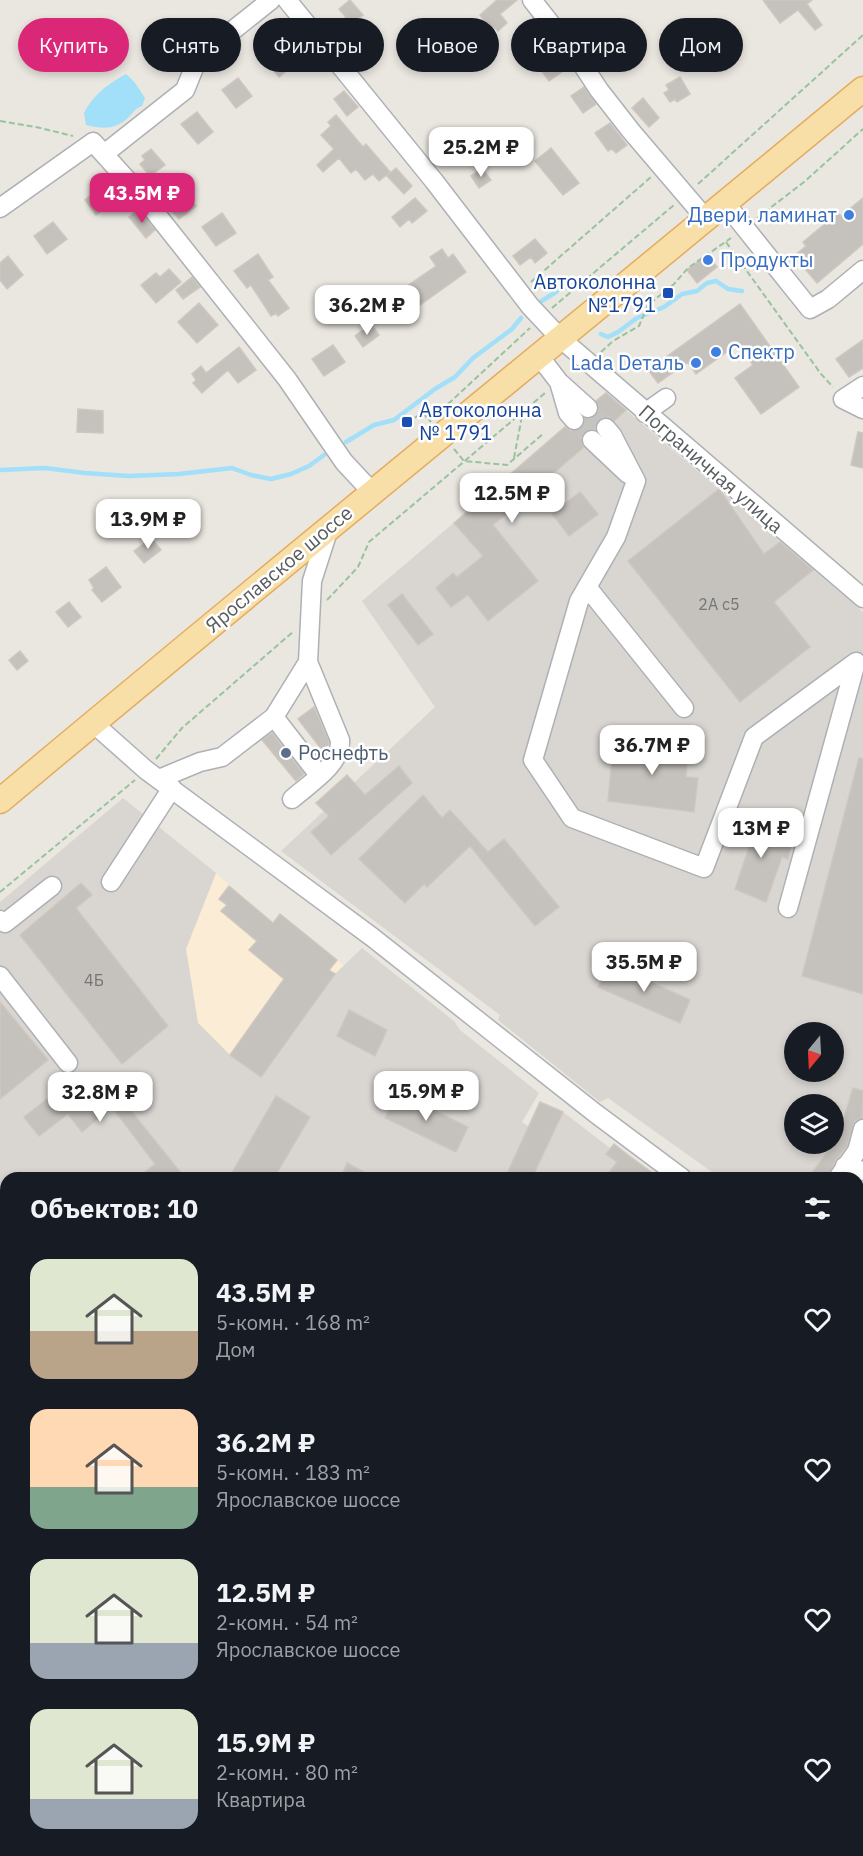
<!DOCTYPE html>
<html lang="ru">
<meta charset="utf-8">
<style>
body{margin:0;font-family:"IBM Plex Sans",sans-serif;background:#242831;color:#f1f3f6;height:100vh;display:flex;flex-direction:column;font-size:22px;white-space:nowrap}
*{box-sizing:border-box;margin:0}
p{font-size:20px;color:#9ea1a6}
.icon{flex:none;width:33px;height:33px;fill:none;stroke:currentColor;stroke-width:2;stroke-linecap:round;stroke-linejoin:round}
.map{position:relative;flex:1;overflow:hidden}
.sheet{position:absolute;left:0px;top:1172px;width:864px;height:686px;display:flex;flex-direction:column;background:#171b24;border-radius:18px 18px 0 0;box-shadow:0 3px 9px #0003}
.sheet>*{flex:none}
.guide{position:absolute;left:18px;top:18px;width:828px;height:54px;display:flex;gap:12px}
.needle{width:39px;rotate:198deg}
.tools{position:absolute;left:784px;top:1022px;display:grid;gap:12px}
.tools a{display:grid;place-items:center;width:60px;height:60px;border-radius:50%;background:#171b24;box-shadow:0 3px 9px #0003;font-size:30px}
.price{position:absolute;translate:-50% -51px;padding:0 14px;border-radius:12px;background:#fff;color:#222;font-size:20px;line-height:39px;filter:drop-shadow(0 2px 3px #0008)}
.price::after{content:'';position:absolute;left:50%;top:36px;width:18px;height:14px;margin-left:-9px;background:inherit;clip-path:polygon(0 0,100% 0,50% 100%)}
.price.current{background:#db2777;color:#fff}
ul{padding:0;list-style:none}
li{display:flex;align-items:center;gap:18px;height:150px;padding:0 30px}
li span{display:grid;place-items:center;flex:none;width:168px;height:120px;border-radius:18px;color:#555}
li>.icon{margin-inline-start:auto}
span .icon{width:72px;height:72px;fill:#fffc;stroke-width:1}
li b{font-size:26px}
h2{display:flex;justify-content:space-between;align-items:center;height:72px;padding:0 30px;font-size:26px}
.tag{padding:0 21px;border-radius:27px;background:#171b24;box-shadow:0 3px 9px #0003;font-size:21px;line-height:54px}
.tag.current{background:#db2777;color:#fff}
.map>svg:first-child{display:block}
.commercial{fill:#faecd5}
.industrial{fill:#d9d6d2;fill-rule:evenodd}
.green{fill:#c2e1bd}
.water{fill:#a2dff8}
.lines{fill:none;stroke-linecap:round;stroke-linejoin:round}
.stream{stroke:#a2dff8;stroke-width:4.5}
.building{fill:#c5c1bc;stroke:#cec7bf;stroke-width:1.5}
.minor-tunnel{stroke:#c6c4c0;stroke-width:18;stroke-dasharray:18 9;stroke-linecap:butt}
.minor-casing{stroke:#adb1b5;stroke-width:21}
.major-casing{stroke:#e5ac5e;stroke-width:27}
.path{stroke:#99c39e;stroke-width:2;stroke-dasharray:6 3;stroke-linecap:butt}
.minor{stroke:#fff;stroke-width:18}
.major{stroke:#f8dfa7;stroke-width:24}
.shop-dot{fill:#3f7fe0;stroke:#fff;stroke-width:2}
.transit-dot{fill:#1a4fb4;stroke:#fff;stroke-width:2}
.service-dot{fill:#5c6f8a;stroke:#fff;stroke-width:2}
.labels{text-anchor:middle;stroke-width:5;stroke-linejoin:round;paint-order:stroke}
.number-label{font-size:16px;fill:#737677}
.shop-label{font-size:20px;fill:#366cbe;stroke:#fff;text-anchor:end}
.transit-label{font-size:20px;fill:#164399;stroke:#fff;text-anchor:end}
.street-label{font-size:20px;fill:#585d60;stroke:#fff}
.service-label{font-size:20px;fill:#4e5e75;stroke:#fff;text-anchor:start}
</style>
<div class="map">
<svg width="863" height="1856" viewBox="0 0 863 1856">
<rect width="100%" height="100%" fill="#eae6e0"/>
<path class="commercial" d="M216,873L273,922L280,914L344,965L335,974L261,1077L230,1055L198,1023L186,949Z"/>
<path class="industrial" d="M606,393L863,612V1521L858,1520V1178L719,1177L608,1098L600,1102L498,1020L500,1015L281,851L435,707L362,601ZM795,1032H834V1071H795ZM795,1104H834V1143H795Z
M123,798L216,873L186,949L198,1023L230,1055L261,1077L335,974L362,948L454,1021L460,1030L539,1093L522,1122L528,1126L540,1102L563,1112L610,1148L614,1144L659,1177L6,1178V1333L0,1336V902Z"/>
<path class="green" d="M6,1333V1851H858V1527L863,1528V1856H0V1336Z"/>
<path class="water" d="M126,74C135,81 139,89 145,98L142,106C135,108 133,113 128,118C114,130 103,129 86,125L84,113C93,95 108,84 126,74Z"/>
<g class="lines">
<path class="stream" d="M540,302L556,292L569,279
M601,334L608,337L618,332L637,318L664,307L682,294L697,291L707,283L716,281L728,289L742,291
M346,442L374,425L394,420L435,389L455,377L473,358L512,329L521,318
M0,470L45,468L85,473L129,476L179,474L232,468L251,475L271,479L291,474L309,466L324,455
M858,1527L863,1528"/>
</g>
<path class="building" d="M350,0L363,15L357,19L366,31L355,40L340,22L346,17L339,9Z
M497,0H517L500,14L507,23L498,31L495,27L492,30L480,15Z
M763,0H812L807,4L822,25L815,30L798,10L780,23Z
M721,37L738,56L722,69L715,61L719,58L709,47Z
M279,43L295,64L279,77L262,56Z
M555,54L566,69L549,81L538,66Z
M680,77L690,94L677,102L675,99L670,102L664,93L669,90L666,85Z
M238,78L252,96L236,108L222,90Z
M584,87L596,104L583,113L571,96Z
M344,91L358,107L347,116L334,99Z
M643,98L659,118L649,127L632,108Z
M197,112L213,132L198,144L181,124Z
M336,115L363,147L366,144L390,172L379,181L373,174L365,180L356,169L351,173L339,158L323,172L317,165L334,149L321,135L331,126L328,122Z
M610,123L627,145L616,153L612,149L608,151L595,133Z
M551,148L579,183L563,195L535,161Z
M151,149L165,165L150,176L140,164L145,160L142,156Z
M396,168L412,186L404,194L387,176Z
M482,168L491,180L479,188L471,176Z
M100,188L104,194L107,192L114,202L96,215L85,200Z
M189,197L196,206L179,219L171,210Z
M415,198L427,211L412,223L409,219L400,227L392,217Z
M863,198V244L817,283L794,256L806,246L803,242L838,213L841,216Z
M138,209L155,230L146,238L129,217Z
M222,213L236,233L216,246L202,227Z
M53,222L67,239L47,254L34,236Z
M535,239L547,253L535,263L531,257L520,265L513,256Z
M442,249L448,258L453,254L466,272L413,310L400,291L436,266L430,257Z
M258,254L273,277L268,280L289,308L278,316L276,313L271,316L251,285L247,288L234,271Z
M707,255L717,267L697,283L687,270Z
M8,256L23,275L7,289L0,280V263Z
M169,269L181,282L156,303L141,285L156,273L160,277Z
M192,277L200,287L183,299L176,290Z
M199,303L218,325L197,343L178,322Z
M740,304L799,387L761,414L735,378L753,365L738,344L696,374L688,362L658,383L648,370Z
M371,324L379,335L363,347L355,336Z
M863,340V368L849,377L836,359Z
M333,345L345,362L324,376L312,359Z
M239,347L256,370L238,383L228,370L202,393L193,383L196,380L192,374L201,366L206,373Z
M606,393L626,410L614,421L609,417L599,419L596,424L595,429H589L584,432L581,438L584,447L493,525L538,581L488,621L468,595L451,607L436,588L453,573L457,577L483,556L454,523L565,427L571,431H577L582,428L585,419H591L596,416L599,410L596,401Z
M78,409L103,411V433L77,432Z
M858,432L863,433V468L851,465Z
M719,489L764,554L780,542L813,570L774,602L810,647L740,702L628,561Z
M580,492L598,514L569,536L552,514Z
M151,538L161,550L144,563L134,551Z
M106,567L121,587L102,602L92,590L94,588L89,580Z
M402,594L433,634L418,645L388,605Z
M69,602L81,617L68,627L56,612Z
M20,651L28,661L17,670L9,660Z
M314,707L329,742L328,745L322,750L298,719Z
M272,733L304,774L296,781L262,740Z
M614,738L688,746L686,777L698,778L694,812L608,801Z
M859,758L863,759V994L802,976Z
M399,766L412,783L331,855L311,832L329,816L316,803L347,775L365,795Z
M423,795L442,818L450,810L488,852L504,839L559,907L535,926L470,846L427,887L424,884L405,903L359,859Z
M743,821L793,837L788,859L782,857L766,902L735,889L749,847L736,842Z
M81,883L92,895L76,908L168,1026L122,1064L20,935Z
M229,886L273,923L280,914L337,960L329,970L335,974L261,1077L230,1055L284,979L249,950L257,941L221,911L227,905L219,899Z
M609,963L690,1000L680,1023L598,987Z
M0,1002L48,1060L0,1099Z
M349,1010L387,1030L375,1056L337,1036Z
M72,1079L92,1104L112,1087L185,1178H137L155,1164L112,1107L82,1132L68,1114L39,1136L24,1117Z
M853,1088L863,1091L862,1118L855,1121L847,1146L837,1158L827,1178H808L838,1138Z
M397,1092L468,1127L456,1152L385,1118Z
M276,1096L310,1117L274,1178H229Z
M540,1102L563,1112L532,1178H505Z
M614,1144L624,1152L659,1178H605L617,1162L606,1154Z
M347,1163L375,1178H341Z"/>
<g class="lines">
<path class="minor-tunnel" d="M588,408L606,428
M574,420L592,440"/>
<g class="minor-casing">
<path id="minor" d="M287,0L434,181L530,306L560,338L863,598
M532,0L580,61L599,90L631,131L706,219
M104,154L185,90L198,58L271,0
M725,203L810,309L828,299L863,270
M0,208L93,142L146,201L287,379L344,462L372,492
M539,356L559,382L588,408
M559,382L568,413L574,420
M863,386L843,399L863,409
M645,413L666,398
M606,428L612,435L636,481L616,537L579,601L533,760L572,818L704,868L754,737L856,662L788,908
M592,440L628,474
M587,587L684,708
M274,717L319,775
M93,723L146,770L372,937L595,1113L682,1178
M159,779L200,762L222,757L274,717L308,662
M292,799C309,784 342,764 340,740L308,662L312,581L329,528
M111,882L172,788
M0,920L5,923L52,886
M0,976L68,1063
M845,1166L863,1171
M838,1178L857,1151L863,1129
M858,1222L863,1223
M858,1375L863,1376"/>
</g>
<g class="major-casing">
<path id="major" d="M0,801C286,561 576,327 863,89"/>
</g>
<path class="path" d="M0,121L36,127L73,136
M698,184L863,35
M757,218L804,182L863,129
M726,242L821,374L833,387
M531,282L651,177
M641,296L648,305
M552,308L674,205
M601,352L613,341L639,326L648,305L674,284L688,268L731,238
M448,404L530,328
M407,422L423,413L431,422
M454,449L464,461L507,465L544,433
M514,458L523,411
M327,600L358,567L369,542L545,393
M156,759L182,728L294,631
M0,892L135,780
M0,1500L6,1502"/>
<use href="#minor" class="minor"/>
<use href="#major" class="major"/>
</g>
<g class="shop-dot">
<circle cx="849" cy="215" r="6"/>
<circle cx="708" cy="260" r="6"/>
<circle cx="716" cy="352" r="6"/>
<circle cx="696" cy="363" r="6"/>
</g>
<g class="transit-dot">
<rect x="662" y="287" width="12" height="12" rx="3"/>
<rect x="401" y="416" width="12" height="12" rx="3"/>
</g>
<circle class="service-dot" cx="286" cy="753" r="6"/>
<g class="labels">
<g class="number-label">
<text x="719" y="610">2А с5</text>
<text x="94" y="986">4Б</text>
</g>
<g class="shop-label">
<text x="837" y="222">Двери, ламинат</text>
<text x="720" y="267" text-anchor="start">Продукты</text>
<text x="728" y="359" text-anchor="start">Спектр</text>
<text x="684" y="370">Lada Dеталь</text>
</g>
<g class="transit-label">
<text x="656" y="289">Автоколонна<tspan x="656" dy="23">№1791</tspan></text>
<text x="419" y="417" text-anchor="start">Автоколонна<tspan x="419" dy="23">№ 1791</tspan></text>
</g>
<g class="street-label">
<text transform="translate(711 469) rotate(41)" y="7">Пограничная улица</text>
<text transform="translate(279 569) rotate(-40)" y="7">Ярославское шоссе</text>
</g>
<g class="service-label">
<text x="298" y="760">Роснефть</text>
</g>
</g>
</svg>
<div class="tools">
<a><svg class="needle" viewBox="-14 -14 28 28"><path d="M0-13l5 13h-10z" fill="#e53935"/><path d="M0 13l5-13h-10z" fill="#9ea1a6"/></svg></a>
<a><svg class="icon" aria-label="layers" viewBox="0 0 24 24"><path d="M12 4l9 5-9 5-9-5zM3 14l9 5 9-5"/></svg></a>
</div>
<b class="price" style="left:481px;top:178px">25.2M ₽</b>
<b class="price current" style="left:142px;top:224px">43.5M ₽</b>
<b class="price" style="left:367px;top:336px">36.2M ₽</b>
<b class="price" style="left:512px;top:524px">12.5M ₽</b>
<b class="price" style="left:148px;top:550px">13.9M ₽</b>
<b class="price" style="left:652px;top:776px">36.7M ₽</b>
<b class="price" style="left:761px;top:859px">13M ₽</b>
<b class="price" style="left:644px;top:993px">35.5M ₽</b>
<b class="price" style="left:426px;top:1122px">15.9M ₽</b>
<b class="price" style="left:100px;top:1123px">32.8M ₽</b>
<div class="guide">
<a class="tag current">Купить</a>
<a class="tag">Снять</a>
<a class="tag">Фильтры</a>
<a class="tag">Новое</a>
<a class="tag">Квартира</a>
<a class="tag">Дом</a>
</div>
<section class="sheet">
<h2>Объектов: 10<svg class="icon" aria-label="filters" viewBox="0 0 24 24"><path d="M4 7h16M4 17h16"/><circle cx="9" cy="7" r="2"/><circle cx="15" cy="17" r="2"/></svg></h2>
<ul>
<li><span style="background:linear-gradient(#dfe7d0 60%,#b9a48a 0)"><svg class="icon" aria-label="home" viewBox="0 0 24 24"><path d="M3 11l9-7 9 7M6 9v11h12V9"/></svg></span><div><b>43.5M ₽</b><p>5-комн. · 168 m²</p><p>Дом</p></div><svg class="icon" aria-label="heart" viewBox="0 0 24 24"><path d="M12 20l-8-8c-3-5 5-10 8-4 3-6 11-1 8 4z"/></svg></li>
<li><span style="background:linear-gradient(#ffd9b3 65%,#7fa58c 0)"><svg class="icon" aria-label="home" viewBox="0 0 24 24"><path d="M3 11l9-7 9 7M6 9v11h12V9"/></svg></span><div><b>36.2M ₽</b><p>5-комн. · 183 m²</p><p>Ярославское шоссе</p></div><svg class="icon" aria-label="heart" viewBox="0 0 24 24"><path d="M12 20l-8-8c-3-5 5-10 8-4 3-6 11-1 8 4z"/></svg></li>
<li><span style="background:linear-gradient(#dfe7d0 70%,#9aa5b1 0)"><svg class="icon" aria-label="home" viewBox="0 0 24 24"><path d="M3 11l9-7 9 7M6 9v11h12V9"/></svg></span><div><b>12.5M ₽</b><p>2-комн. · 54 m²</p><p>Ярославское шоссе</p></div><svg class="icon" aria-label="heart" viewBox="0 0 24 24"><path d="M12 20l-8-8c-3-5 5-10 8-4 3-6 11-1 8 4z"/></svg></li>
<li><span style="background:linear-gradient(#dfe7d0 75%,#9aa5b1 0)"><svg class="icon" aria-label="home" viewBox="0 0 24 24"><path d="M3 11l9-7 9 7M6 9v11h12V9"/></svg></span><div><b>15.9M ₽</b><p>2-комн. · 80 m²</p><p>Квартира</p></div><svg class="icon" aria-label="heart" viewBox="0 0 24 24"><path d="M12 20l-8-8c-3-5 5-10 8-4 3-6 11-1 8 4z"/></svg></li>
</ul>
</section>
</div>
